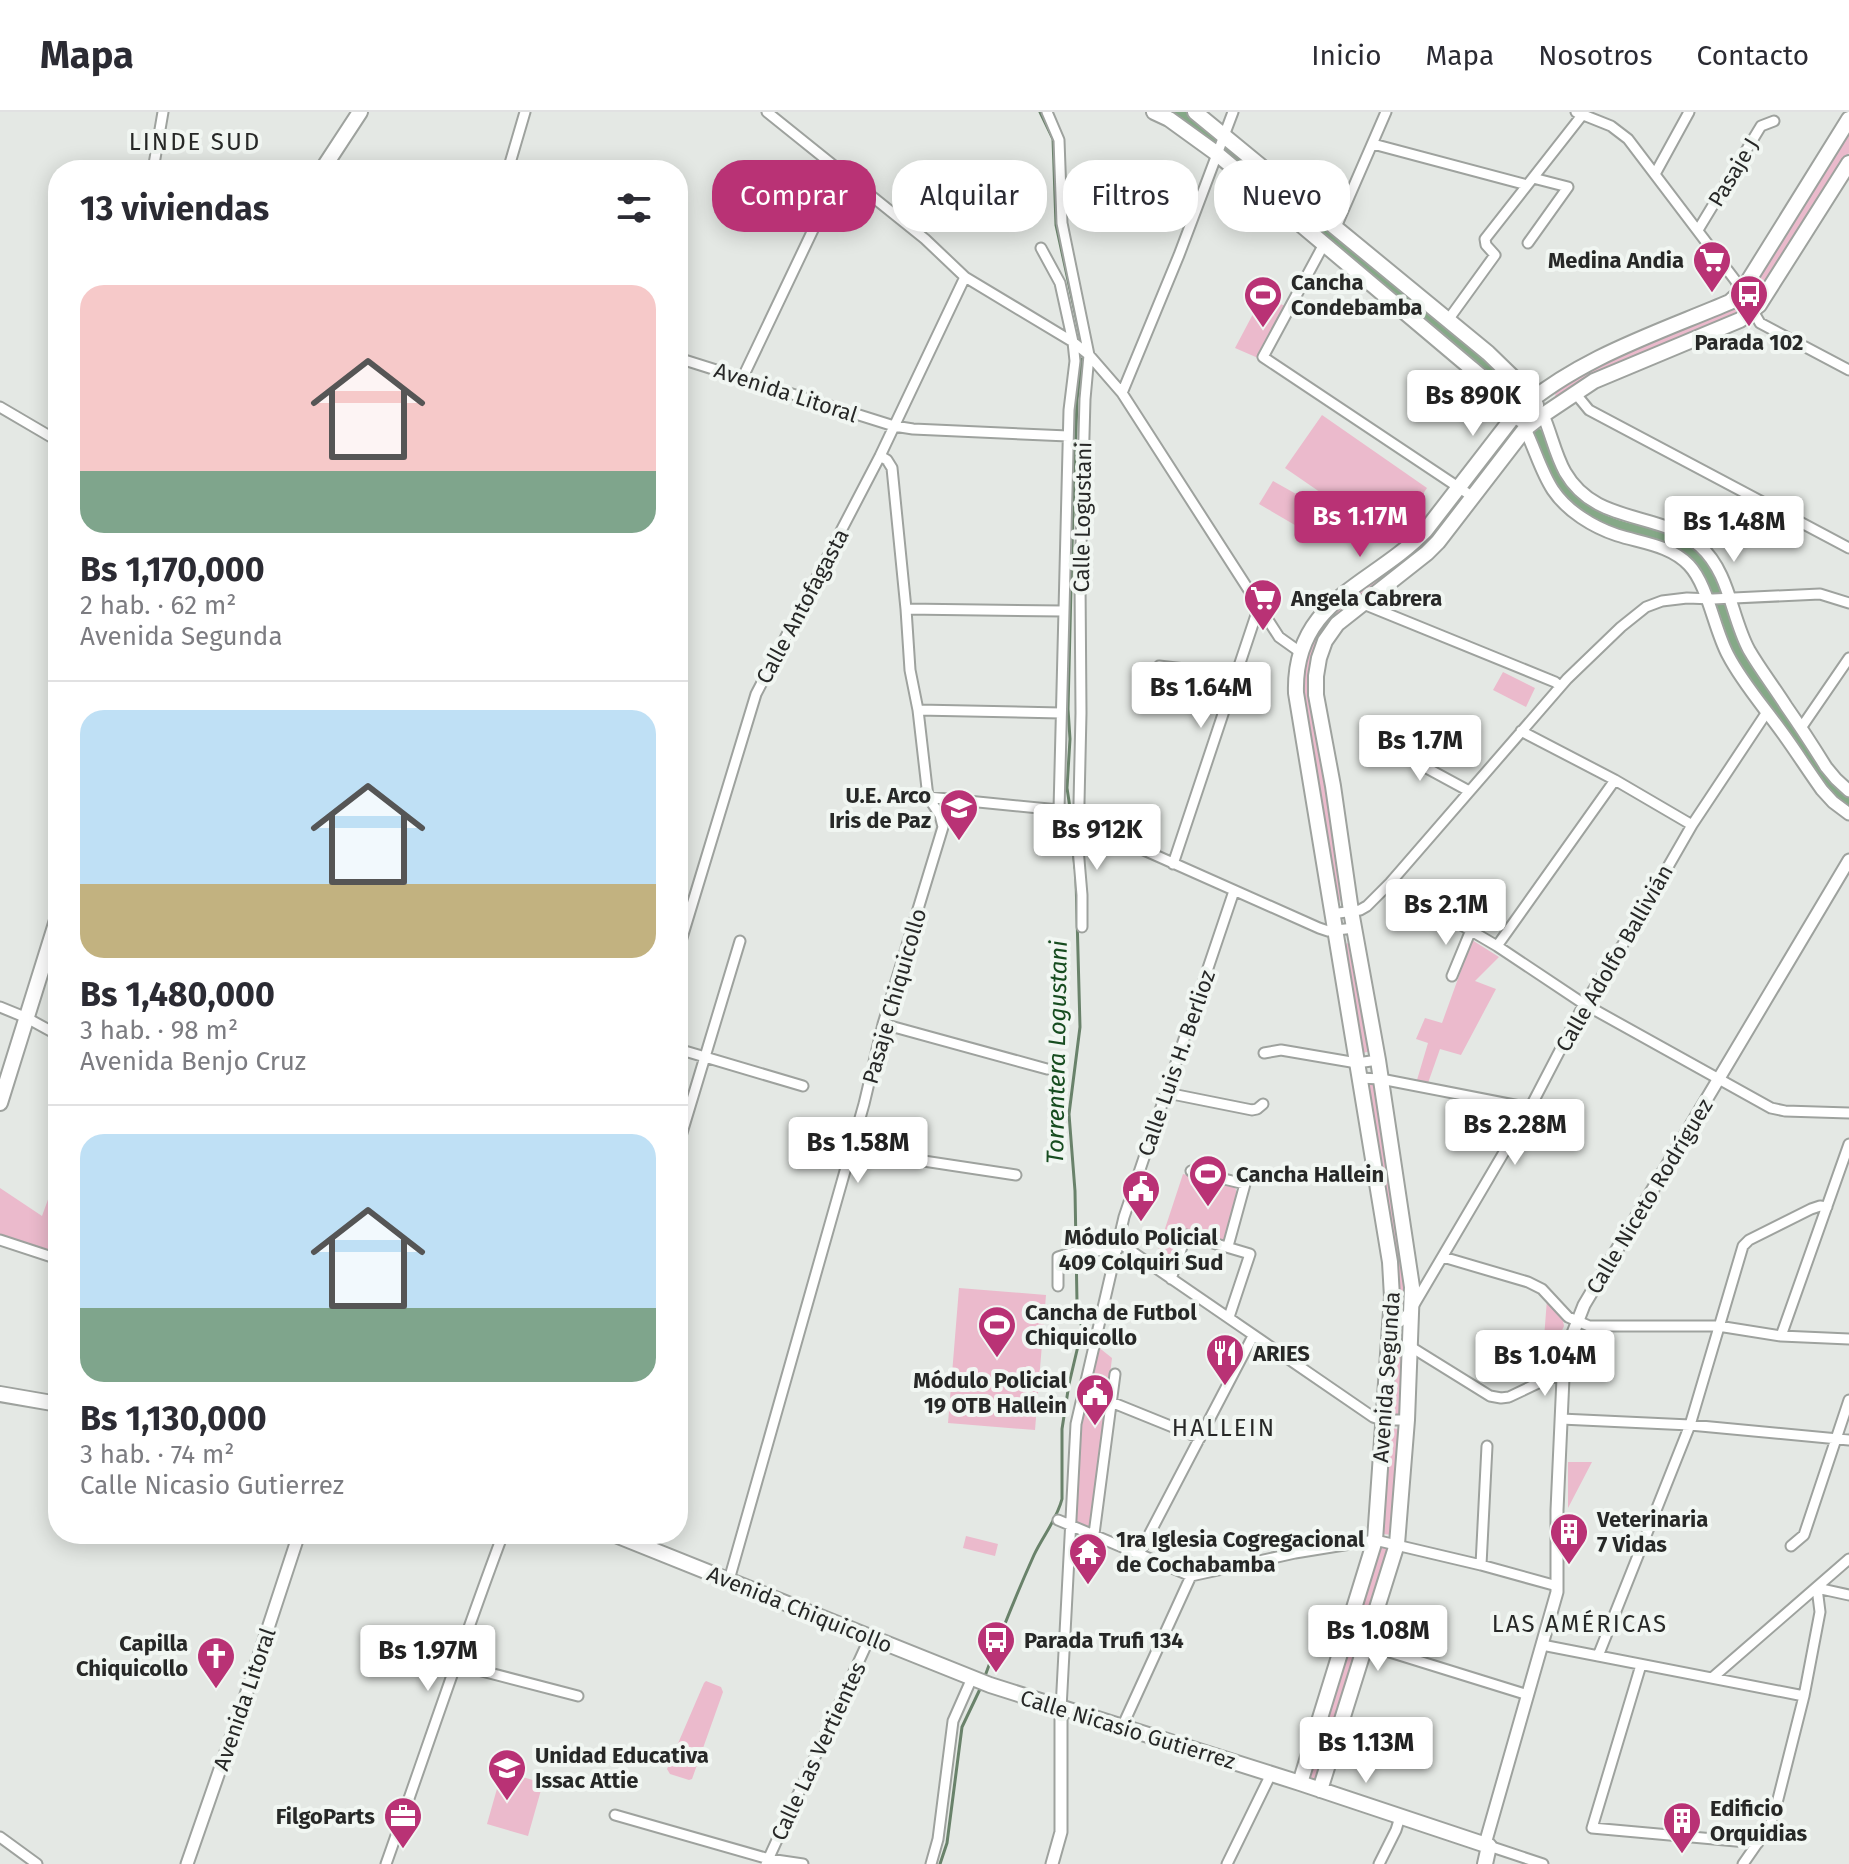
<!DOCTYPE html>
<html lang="es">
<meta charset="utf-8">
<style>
body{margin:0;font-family:"Fira Sans",sans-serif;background:#f2f2f3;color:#2b2b33;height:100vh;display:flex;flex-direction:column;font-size:30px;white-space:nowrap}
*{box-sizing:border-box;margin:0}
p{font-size:26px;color:#7c7c81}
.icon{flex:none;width:44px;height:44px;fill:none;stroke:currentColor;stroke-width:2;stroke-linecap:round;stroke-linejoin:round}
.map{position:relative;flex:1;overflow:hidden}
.panel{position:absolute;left:48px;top:48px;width:640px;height:1384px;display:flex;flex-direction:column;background:#fff;border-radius:32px;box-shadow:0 4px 20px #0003}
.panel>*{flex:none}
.top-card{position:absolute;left:712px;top:48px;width:760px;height:72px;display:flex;gap:16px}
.price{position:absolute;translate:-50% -68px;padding:0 18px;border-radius:8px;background:#fff;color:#222;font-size:26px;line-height:52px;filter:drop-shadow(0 2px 4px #0008)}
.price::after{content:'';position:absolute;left:50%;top:48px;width:24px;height:18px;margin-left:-12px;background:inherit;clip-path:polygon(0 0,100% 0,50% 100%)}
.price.active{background:#b93275;color:#fff}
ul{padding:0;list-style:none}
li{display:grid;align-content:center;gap:16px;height:424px;padding:0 32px}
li+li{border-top:2px solid #e1e1e2}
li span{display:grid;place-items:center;height:248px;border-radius:24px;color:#555}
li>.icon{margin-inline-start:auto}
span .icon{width:144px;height:144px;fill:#fffc;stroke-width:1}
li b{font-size:34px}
h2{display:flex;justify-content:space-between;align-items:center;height:96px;padding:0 32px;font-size:34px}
.chip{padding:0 28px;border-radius:32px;background:#fff;box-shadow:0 4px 20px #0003;font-size:28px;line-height:72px}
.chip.active{background:#b93275;color:#fff}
header{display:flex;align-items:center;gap:48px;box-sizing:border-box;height:112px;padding:0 40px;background:#fff;border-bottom:2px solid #e1e1e2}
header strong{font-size:38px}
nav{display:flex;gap:44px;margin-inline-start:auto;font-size:28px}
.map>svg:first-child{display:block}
.green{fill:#ebbacc}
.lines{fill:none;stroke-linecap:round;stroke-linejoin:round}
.stream{stroke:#69826a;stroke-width:3}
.canal{stroke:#85a987;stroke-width:10}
.minor-casing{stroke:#9ea29e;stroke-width:13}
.tertiary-casing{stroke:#9ea29e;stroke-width:15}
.secondary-casing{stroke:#9ea29e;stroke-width:18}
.minor{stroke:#fff;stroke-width:9}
.tertiary{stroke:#fff;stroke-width:11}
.secondary{stroke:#fff;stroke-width:14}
.labels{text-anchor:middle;stroke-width:8;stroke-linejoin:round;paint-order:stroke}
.street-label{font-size:22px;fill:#272827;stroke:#f1f6f2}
.poi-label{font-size:22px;font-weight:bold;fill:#272827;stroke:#f1f6f2;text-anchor:start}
.neighbourhood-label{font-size:24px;letter-spacing:2px;fill:#272827;stroke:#f1f6f2}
.water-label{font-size:24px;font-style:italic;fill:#164c1f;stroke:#f1f6f2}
</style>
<header>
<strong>Mapa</strong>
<nav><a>Inicio</a><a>Mapa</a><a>Nosotros</a><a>Contacto</a></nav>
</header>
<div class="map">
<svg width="1849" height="1752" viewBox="0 0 1849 1752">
<rect width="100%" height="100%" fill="#e4e8e4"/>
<path class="green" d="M1849,18V41L1756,187L1752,186L1750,181Z
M1262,185L1288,195L1258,246L1235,236Z
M1732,196L1736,197V203L1559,285H1555L1556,279C1610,242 1672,221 1732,196Z
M1322,303L1427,376L1391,429L1285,356Z
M1273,369L1314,392L1300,416L1259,392Z
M1459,385L1463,388L1430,431L1403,454L1335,503L1326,515L1313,544L1309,563V591L1327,675L1344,786L1342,789L1336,788L1303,587L1305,550L1316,524L1332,500Z
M1503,560L1535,576L1526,595L1493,578Z
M1472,828L1499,845L1475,869L1496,877L1461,943L1440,937L1428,971L1417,968L1428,931L1416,927L1425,906L1442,911Z
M1352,830L1370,939L1363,941L1345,832Z
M1366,971L1375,972L1406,1172V1195H1396Z
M58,1060V1140L0,1123V1076L42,1104Z
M1183,1062L1235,1075L1237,1082L1225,1127L1220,1129L1184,1121L1180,1125L1171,1157L1164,1158L1154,1150Z
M959,1176L1046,1183L1035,1318L948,1311Z
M1547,1187L1563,1209L1564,1214L1559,1225L1555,1258L1541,1266Z
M1097,1234L1112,1246L1092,1413L1088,1416L1076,1411L1079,1318L1086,1295L1084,1289Z
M1393,1245H1403L1400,1302H1390Z
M1388,1316L1399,1317L1393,1423L1382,1422Z
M1568,1350H1592L1568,1396Z
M966,1424L998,1432L995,1444L963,1436Z
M1381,1435L1390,1438L1317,1670L1308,1667Z
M706,1569L721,1575L723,1580L692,1667L689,1668L670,1662L667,1657L704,1571Z
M502,1659L543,1671L528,1724L487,1712Z"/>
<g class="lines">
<path class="stream" d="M1040,0L1053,27L1056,113L1081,228
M1070,696L1067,676L1070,627L1068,597L1072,435L1077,288L1082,247
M1070,704L1075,756
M985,1564C1000,1523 1016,1483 1034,1443C1043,1424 1057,1407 1062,1387V1317L1069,1272L1082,1217L1077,1190L1075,1079L1069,1002L1080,915L1076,767
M940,1752L947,1731L962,1615L981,1575"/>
<path class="canal" d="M1179,0L1189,6L1214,28
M1226,38L1508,274L1519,286
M1539,322C1561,379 1574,404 1637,418C1657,422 1678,427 1693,442C1721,468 1723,507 1739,540C1751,566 1769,588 1786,611C1806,639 1823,671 1849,693"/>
<g class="minor-casing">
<path id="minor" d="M767,0L925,127L965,165L1073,230L1089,243L1122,281L1279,525L1300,540
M1047,0L1059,28L1062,111L1089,243L1085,287L1080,469L1081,601L1078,736L1082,783V815
M1576,0L1611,14L1628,27L1735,168L1760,211L1849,258
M1373,32L1527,73
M153,58L163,0
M508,58L525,0
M1655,62L1689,0
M1336,115L1386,0
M1698,118L1761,14L1774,9
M1528,131L1568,75L1533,66
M1324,132L1263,245L1473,385
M1041,136L1060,171L1073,230L1075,249L1069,298L1059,698
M1448,208L1495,143L1486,133L1485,127L1583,2
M678,246L894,314L913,317L1068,324
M742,267L841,59
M1122,281L1179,143L1233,0
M1575,281L1589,298L1849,436
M0,295L58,329
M1361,491L1555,570L1560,574
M906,497L1063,499
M1159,554L1237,563
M918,598L1061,601
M1801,616L1849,546
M1521,619L1615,668L1692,713
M1386,634L1469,679
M928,685L1059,698L1074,701L1101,719L1319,816L1328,819L1354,816
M1173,752L1259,494
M1390,771L1497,834L1584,892L1771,996L1785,999L1849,1001
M1332,802L1360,798L1367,794L1390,771L1567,567L1621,515L1646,495L1662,489L1687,486L1713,487L1820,482L1849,491
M1497,834L1615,668
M678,839L756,582L880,344L965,165
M1452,864L1471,818
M0,895L27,906L58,923
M883,912L1047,957
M678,937L803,974
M1264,941L1281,938L1357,951L1378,948
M1359,966L1381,967L1530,996
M1167,981L1252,998L1257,997L1263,992
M678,1034L740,829
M851,1038L1016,1063
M1191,1059L1245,1072L1228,1134
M0,1128L58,1147
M1118,1130L1373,1305L1382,1308H1407
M1443,1145L1528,1170L1542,1177L1568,1205L1589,1214H1718L1781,1224L1849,1227
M1171,1167L1186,1123L1250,1142L1229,1205
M1058,1174V1145L1074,1140L1117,1138
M1390,1211L1400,1210L1411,1198L1530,996L1584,892L1627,826L1692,713L1767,600
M1781,1224L1849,1032
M1388,1237L1411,1235L1490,1284L1501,1286L1509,1285L1551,1265L1563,1266
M1111,1290L1200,1326
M1561,1307L1690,1313L1849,1328
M1058,1408L1191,1464L1295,1441L1375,1428L1481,1453L1557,1474
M1094,1422L1115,1262
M1791,1434L1804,1423L1849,1288
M1139,1442L1253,1224
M1481,1453L1487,1334
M729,1468L864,992L883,912L943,715L940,703L928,685L918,598L910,558L906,497L892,356L887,348L880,344
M1817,1476L1849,1483
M1367,1533L1528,1583
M1542,1533L1804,1584
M1598,1544L1690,1313L1743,1134L1749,1128L1811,1097L1820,1094L1827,1095
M455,1552L578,1584
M1641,1553L1592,1716L1758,1731
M1712,1566L1849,1447
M1061,1597L1076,1312L1124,1105L1234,779
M1122,1615L1191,1464
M615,1703L769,1747L803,1752
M0,1725L37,1752
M1489,1734L1543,1752
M386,1752C425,1642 462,1531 503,1422
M766,1752L870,1525
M931,1752L938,1727L953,1609L972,1566
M1227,1752L1271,1662
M1379,1752L1396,1718L1400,1705
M1743,1752L1770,1713L1777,1691L1804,1584L1820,1500L1817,1476"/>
</g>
<g class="tertiary-casing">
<path id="tertiary" d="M1543,303C1551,321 1555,342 1565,360C1596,414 1659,398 1700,434C1730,461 1731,505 1749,538C1760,557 1774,575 1786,594C1800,614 1813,634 1826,655L1836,667L1849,679
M1525,317C1535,337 1541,360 1553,378C1567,399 1593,415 1617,423C1642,431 1670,433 1689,453C1708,473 1714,517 1728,543C1743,572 1765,596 1784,623C1797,641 1809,660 1822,678L1833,690L1849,702
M1485,1732L1557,1480V1398L1563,1266L1568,1234L1584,1193L1849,748
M187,1752L250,1571L299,1422
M1052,1752L1061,1720V1597"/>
</g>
<g class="secondary-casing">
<path id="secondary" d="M1154,0L1169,7L1216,41L1471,256C1488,271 1511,286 1520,307
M1195,0L1488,241L1522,274L1536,293
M322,58L360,0
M0,991L58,805
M0,1282L58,1292
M613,1422L990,1573L1300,1671L1489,1734L1485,1752
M1300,1671L1375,1428L1392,1185L1390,1150L1296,581C1293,488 1372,474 1425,419L1517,300C1578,246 1657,221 1730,190L1742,179L1849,7
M1320,1678L1397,1432L1407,1308L1412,1175L1378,948L1351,799L1333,674L1316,583V564L1319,546L1325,529L1337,512L1427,441L1438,430L1525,317L1543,303L1594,269L1740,208L1759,193L1849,51"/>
</g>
<use href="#minor" class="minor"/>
<use href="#tertiary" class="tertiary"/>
<use href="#secondary" class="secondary"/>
</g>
<defs>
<g id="supermarket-pin" transform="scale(2)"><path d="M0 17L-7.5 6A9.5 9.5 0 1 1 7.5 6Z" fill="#b93275" stroke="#f1f6f2"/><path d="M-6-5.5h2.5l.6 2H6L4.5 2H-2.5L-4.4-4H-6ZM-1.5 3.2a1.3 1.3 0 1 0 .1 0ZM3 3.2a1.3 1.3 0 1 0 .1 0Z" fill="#fff"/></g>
<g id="bus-pin" transform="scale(2)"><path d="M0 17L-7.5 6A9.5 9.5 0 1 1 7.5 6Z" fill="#b93275" stroke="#f1f6f2"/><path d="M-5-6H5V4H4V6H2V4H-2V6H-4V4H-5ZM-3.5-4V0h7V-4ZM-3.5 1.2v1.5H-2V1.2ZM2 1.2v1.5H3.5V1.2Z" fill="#fff"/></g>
<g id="stadium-pin" transform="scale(2)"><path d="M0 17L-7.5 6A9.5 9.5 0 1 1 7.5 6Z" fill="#b93275" stroke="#f1f6f2"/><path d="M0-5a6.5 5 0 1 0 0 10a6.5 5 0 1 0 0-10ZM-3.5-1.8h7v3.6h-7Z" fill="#fff"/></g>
<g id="school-pin" transform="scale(2)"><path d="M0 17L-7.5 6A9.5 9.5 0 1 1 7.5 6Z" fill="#b93275" stroke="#f1f6f2"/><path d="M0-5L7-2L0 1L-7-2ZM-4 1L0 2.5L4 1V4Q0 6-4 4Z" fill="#fff"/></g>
<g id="civic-pin" transform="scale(2)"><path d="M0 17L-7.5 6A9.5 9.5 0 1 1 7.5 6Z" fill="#b93275" stroke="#f1f6f2"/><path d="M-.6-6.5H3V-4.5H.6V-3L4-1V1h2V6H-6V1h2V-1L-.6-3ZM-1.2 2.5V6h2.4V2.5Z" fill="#fff"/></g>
<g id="restaurant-pin" transform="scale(2)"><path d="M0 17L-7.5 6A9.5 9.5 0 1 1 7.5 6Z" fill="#b93275" stroke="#f1f6f2"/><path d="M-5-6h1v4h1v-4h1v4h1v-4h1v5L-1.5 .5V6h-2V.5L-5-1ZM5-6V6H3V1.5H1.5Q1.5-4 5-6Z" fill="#fff"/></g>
<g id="building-pin" transform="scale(2)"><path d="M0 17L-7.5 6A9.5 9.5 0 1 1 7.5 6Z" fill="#b93275" stroke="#f1f6f2"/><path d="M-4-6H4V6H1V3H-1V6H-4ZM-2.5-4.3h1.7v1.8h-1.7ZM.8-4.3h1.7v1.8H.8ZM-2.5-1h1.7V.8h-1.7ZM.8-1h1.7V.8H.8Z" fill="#fff"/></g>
<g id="temple-pin" transform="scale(2)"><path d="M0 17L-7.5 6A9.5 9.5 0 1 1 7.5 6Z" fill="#b93275" stroke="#f1f6f2"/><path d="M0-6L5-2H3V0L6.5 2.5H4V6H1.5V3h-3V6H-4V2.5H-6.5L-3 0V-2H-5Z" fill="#fff"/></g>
<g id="church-pin" transform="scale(2)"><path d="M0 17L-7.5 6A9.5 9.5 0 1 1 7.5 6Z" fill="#b93275" stroke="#f1f6f2"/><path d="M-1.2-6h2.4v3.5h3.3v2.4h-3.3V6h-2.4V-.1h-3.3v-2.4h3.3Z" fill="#fff"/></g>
<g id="office-pin" transform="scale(2)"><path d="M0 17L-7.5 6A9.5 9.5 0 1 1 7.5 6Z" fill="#b93275" stroke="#f1f6f2"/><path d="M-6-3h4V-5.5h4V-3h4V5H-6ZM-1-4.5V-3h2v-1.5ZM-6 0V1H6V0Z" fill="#fff"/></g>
</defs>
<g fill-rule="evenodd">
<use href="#supermarket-pin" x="1712" y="148"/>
<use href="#bus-pin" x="1749" y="182"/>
<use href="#stadium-pin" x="1263" y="183"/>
<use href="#supermarket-pin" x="1263" y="486"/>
<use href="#school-pin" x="959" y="696"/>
<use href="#stadium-pin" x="1208" y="1062"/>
<use href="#civic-pin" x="1141" y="1077"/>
<use href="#stadium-pin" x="997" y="1213"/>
<use href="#restaurant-pin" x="1225" y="1241"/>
<use href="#civic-pin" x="1095" y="1281"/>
<use href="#building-pin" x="1569" y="1420"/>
<use href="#temple-pin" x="1088" y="1440"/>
<use href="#bus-pin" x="996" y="1528"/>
<use href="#church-pin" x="216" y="1544"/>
<use href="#school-pin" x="507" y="1656"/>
<use href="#office-pin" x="403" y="1704"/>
<use href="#building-pin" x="1682" y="1709"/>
</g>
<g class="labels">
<g class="street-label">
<text transform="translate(1733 60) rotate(-59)" y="8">Pasaje J</text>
<text transform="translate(786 280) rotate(18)" y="8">Avenida Litoral</text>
<text transform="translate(1082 405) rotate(-89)" y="8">Calle Logustani</text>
<text transform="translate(802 494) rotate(-62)" y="8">Calle Antofagasta</text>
<text transform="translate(1614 846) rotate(-60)" y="8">Calle Adolfo Ballivián</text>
<text transform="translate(894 884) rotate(-74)" y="8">Pasaje Chiquicollo</text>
<text transform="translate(1176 951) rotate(-71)" y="8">Calle Luis H. Berlioz</text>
<text transform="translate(1649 1084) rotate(-59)" y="8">Calle Niceto Rodríguez</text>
<text transform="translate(1386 1265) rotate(-86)" y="8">Avenida Segunda</text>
<text transform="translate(800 1497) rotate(22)" y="8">Avenida Chiquicollo</text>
<text transform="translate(244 1587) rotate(-71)" y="8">Avenida Litoral</text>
<text transform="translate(1128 1617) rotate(17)" y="8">Calle Nicasio Gutierrez</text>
<text transform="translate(818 1639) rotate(-65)" y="8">Calle Las Vertientes</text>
</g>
<g class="poi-label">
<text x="1684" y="156" text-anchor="end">Medina Andia</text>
<text x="1291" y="178">Cancha<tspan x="1291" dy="25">Condebamba</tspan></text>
<text x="1749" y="238" text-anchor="middle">Parada 102</text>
<text x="1291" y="494">Angela Cabrera</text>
<text x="931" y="691" text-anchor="end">U.E. Arco<tspan x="931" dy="25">Iris de Paz</tspan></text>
<text x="1236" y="1070">Cancha Hallein</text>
<text x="1141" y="1133" text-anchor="middle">Módulo Policial<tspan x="1141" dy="25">409 Colquiri Sud</tspan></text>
<text x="1025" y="1208">Cancha de Futbol<tspan x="1025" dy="25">Chiquicollo</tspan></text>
<text x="1253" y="1249">ARIES</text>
<text x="1067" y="1276" text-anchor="end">Módulo Policial<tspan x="1067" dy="25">19 OTB Hallein</tspan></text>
<text x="1597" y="1415">Veterinaria<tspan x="1597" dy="25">7 Vidas</tspan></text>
<text x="1116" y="1435">1ra Iglesia Cogregacional<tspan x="1116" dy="25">de Cochabamba</tspan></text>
<text x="1024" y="1536">Parada Trufi 134</text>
<text x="188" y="1539" text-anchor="end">Capilla<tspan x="188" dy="25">Chiquicollo</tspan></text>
<text x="535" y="1651">Unidad Educativa<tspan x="535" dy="25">Issac Attie</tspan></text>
<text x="1710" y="1704">Edificio<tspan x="1710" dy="25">Orquidias</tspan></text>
<text x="375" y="1712" text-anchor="end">FilgoParts</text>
</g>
<g class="neighbourhood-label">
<text x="195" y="38">LINDE SUD</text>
<text x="1224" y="1324">HALLEIN</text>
<text x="1580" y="1520">LAS AMÉRICAS</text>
</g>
<g class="water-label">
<text transform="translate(1057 940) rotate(-89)" y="8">Torrentera Logustani</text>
</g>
</g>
</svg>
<b class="price" style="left:1473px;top:326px">Bs 890K</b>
<b class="price active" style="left:1360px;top:447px">Bs 1.17M</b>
<b class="price" style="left:1734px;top:452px">Bs 1.48M</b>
<b class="price" style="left:1201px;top:618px">Bs 1.64M</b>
<b class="price" style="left:1420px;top:671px">Bs 1.7M</b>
<b class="price" style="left:1097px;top:760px">Bs 912K</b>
<b class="price" style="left:1446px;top:835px">Bs 2.1M</b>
<b class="price" style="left:1515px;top:1055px">Bs 2.28M</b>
<b class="price" style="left:858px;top:1073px">Bs 1.58M</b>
<b class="price" style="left:1545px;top:1286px">Bs 1.04M</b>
<b class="price" style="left:1378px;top:1561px">Bs 1.08M</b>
<b class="price" style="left:428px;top:1581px">Bs 1.97M</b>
<b class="price" style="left:1366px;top:1673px">Bs 1.13M</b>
<div class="top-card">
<a class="chip active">Comprar</a>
<a class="chip">Alquilar</a>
<a class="chip">Filtros</a>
<a class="chip">Nuevo</a>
</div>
<section class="panel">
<h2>13 viviendas<svg class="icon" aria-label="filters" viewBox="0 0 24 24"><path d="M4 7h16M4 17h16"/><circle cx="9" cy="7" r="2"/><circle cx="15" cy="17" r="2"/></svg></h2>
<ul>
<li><span style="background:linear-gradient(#f6c9c9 75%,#7fa58c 0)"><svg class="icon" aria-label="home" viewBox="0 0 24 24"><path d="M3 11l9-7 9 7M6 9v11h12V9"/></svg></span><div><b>Bs 1,170,000</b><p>2 hab. · 62 m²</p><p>Avenida Segunda</p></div></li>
<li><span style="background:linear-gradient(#bfe0f5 70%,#c2b280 0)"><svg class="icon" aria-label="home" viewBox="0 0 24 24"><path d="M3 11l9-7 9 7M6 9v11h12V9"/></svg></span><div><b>Bs 1,480,000</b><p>3 hab. · 98 m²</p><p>Avenida Benjo Cruz</p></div></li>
<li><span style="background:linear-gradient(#bfe0f5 70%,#7fa58c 0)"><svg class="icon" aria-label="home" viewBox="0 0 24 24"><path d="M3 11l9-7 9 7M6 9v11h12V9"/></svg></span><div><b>Bs 1,130,000</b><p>3 hab. · 74 m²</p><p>Calle Nicasio Gutierrez</p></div></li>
</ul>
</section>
</div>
